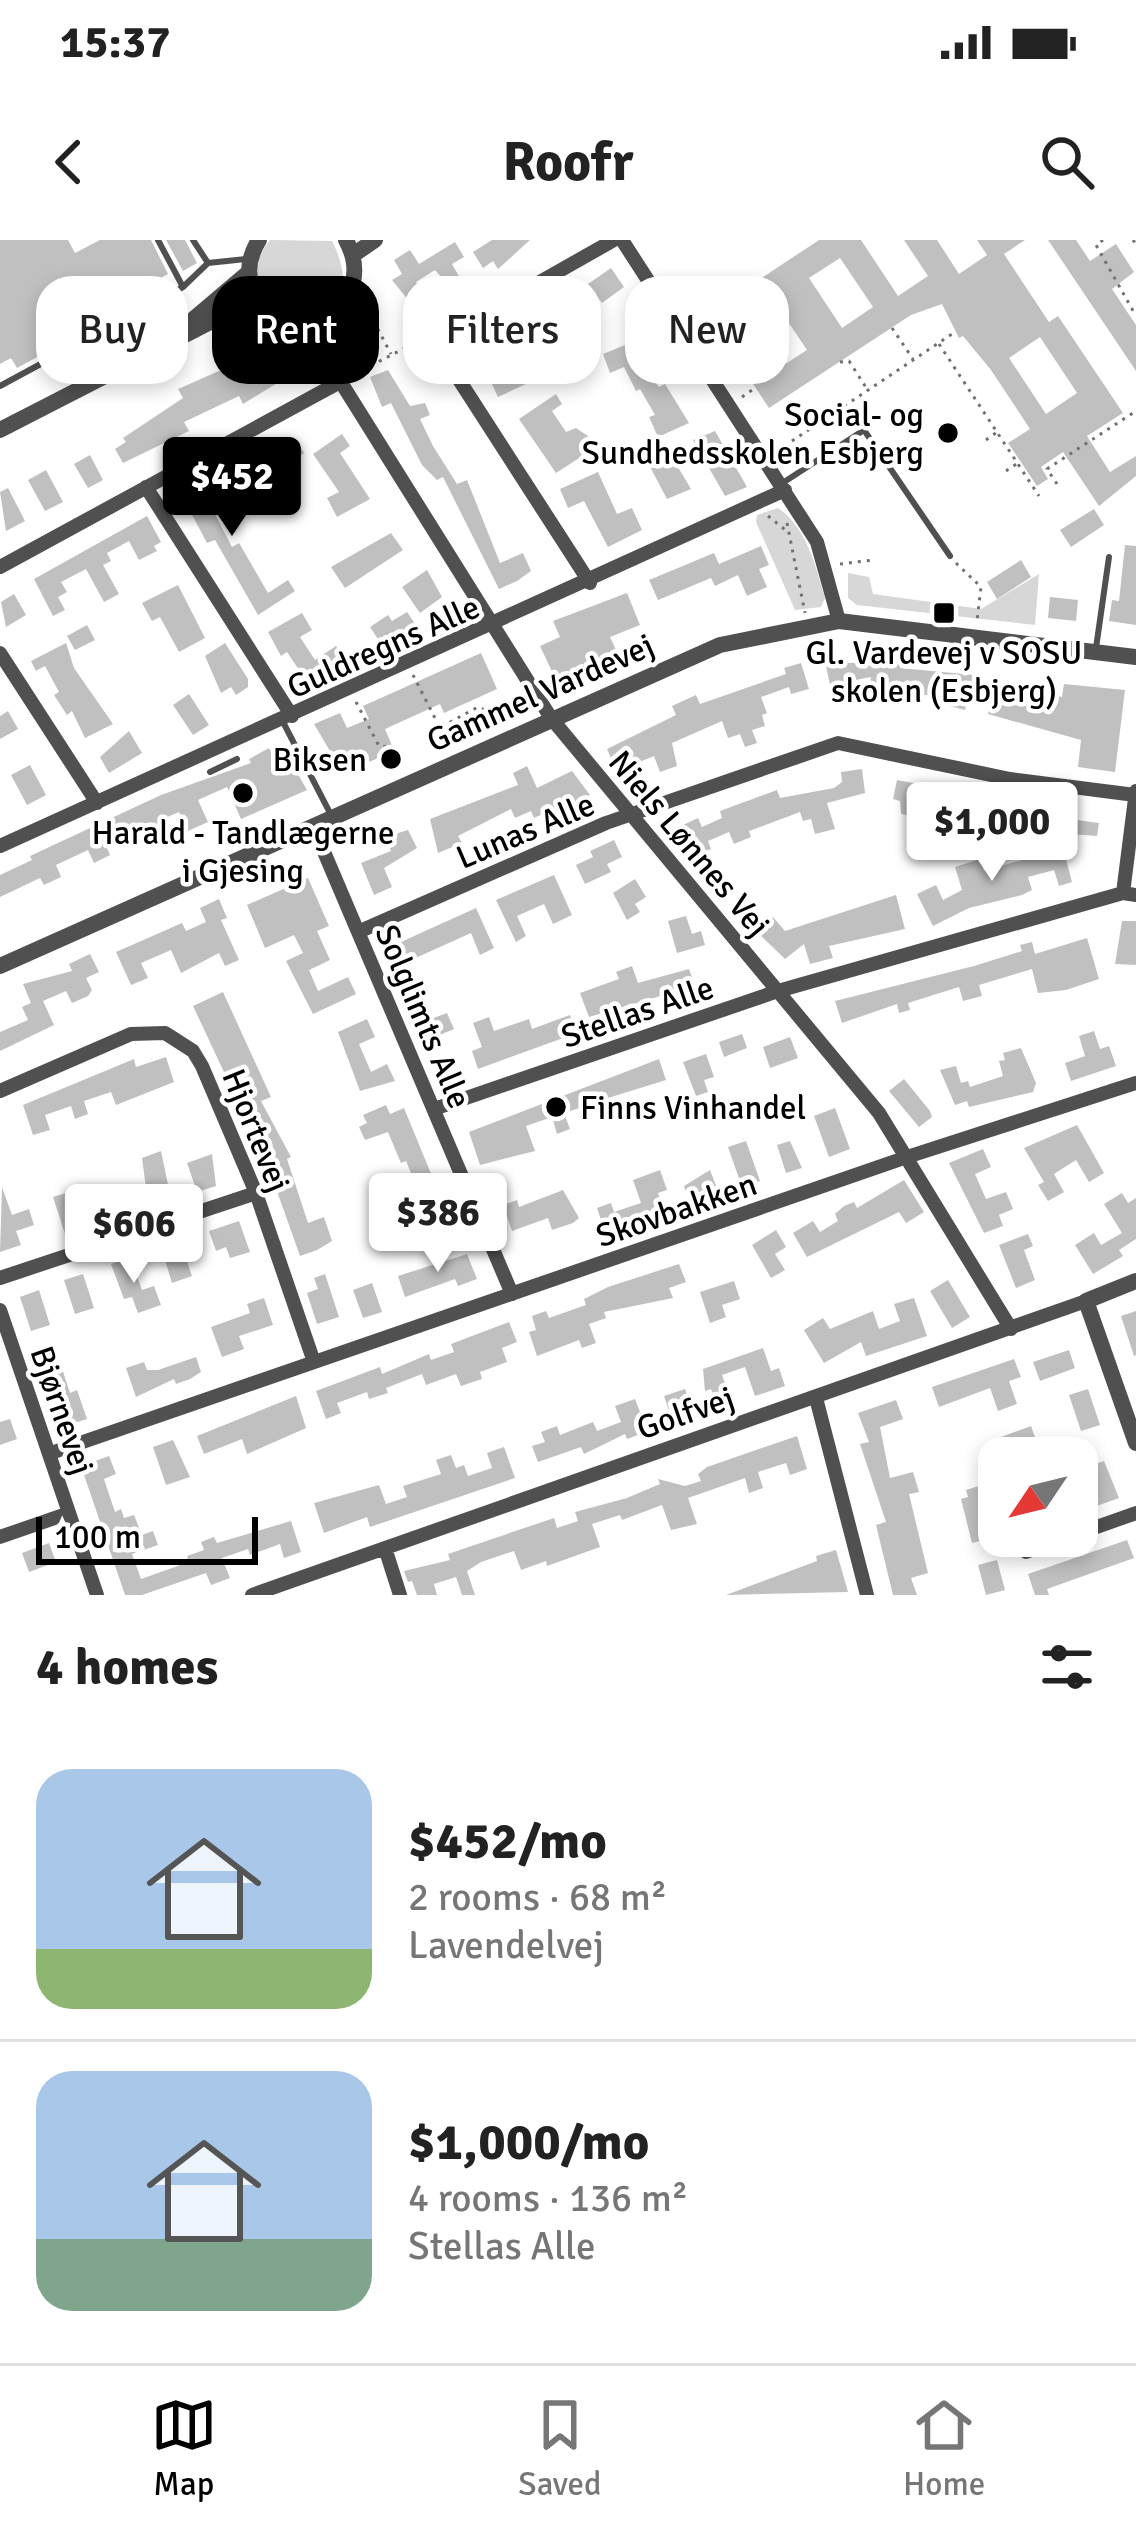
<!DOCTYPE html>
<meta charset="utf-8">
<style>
body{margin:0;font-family:Signika,sans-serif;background:#f2f2f2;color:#222;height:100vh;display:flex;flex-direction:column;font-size:45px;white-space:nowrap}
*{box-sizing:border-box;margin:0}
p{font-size:39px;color:#767676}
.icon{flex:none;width:66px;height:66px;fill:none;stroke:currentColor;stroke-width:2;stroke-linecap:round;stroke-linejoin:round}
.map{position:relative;height:1355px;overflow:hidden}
.side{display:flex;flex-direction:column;background:#fff;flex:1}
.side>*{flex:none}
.banner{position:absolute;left:36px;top:36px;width:1065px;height:108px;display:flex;gap:24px}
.needle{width:78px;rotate:235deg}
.buttons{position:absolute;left:978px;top:1197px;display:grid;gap:24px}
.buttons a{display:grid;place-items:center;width:120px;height:120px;border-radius:24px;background:#fff;box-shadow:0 6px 18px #0003;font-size:60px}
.scale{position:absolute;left:36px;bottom:30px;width:222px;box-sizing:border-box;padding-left:12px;border:6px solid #000;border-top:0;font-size:33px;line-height:42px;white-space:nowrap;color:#000;-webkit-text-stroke:9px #fff;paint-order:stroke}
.price{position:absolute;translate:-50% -102px;padding:0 27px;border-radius:12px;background:#fff;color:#222;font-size:39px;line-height:78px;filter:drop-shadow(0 3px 6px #0008)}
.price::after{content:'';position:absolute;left:50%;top:72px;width:36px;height:27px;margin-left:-18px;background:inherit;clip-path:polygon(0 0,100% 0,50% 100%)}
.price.selected{background:#000;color:#fff}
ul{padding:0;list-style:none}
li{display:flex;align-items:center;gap:36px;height:300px;padding:0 36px}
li+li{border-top:3px solid #e0e0e0}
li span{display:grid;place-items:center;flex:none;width:336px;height:240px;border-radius:36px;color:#555}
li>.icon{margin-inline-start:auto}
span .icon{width:144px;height:144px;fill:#fffc;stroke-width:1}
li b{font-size:51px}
h2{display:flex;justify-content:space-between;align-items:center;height:144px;padding:0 36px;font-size:51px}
.pill{padding:0 42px;border-radius:36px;background:#fff;box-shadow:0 6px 18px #0003;font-size:42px;line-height:108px}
.pill.selected{background:#000;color:#fff}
.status{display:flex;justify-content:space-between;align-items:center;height:84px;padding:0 60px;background:#fff;direction:ltr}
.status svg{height:33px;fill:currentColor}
header{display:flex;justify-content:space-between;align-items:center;height:156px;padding:0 36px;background:#fff;font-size:54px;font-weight:700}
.menu{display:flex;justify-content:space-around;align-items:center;height:168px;border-top:3px solid #e0e0e0;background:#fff;font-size:33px;color:#767676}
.menu a{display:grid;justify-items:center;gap:6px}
.menu .selected{color:#000}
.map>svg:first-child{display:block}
.green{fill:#d7d7d7}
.building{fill:#c0c0c0;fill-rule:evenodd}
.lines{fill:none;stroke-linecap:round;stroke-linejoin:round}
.path{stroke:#727272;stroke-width:3;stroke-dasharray:3 6;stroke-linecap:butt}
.service{stroke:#505050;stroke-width:6}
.minor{stroke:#505050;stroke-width:14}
.tertiary{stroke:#505050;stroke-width:16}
.poi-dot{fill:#000;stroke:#fff;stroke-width:4.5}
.labels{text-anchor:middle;stroke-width:9;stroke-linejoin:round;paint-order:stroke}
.poi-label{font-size:33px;fill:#000;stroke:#fff;text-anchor:end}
.street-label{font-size:33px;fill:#000;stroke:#fff}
</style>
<div class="status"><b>15:37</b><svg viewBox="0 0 49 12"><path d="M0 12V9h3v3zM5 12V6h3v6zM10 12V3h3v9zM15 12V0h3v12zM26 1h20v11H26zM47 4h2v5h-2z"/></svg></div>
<header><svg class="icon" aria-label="back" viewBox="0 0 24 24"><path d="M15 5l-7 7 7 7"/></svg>Roofr<svg class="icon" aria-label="search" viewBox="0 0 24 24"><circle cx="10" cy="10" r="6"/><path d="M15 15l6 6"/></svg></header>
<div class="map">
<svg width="1136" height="1355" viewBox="0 0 1136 1355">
<rect width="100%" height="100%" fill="#fff"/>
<path class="green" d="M270,0L332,1C388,111 205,82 270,0Z
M778,268C807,288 816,327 825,358L821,367L795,370L756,282L757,275Z
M848,333L869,337L873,354L981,369L1039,334L1035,385L857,365L848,358Z"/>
<path class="building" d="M0,0H68L75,13L100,0H151L168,34L93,74L98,84L17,128L11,118L0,124Z
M166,0H185L197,23L183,31Z
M492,0H530L498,29L493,21L483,28L473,12Z
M819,0H861L898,56L928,36L904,0H937L959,34L987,15L977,0H1025L1004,14L1049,82L1058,76L1123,173L1087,196L1110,232L1136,216V236L1099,266L1063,212L1041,227L1048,239L1037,246L1008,203L1030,189L991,130L963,96L959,98L942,64L911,75L769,168L707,74ZM840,18L873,67L842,88L809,38ZM774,61L807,110L776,130L743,81ZM1040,97L1077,153L1046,174L1009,118Z
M1048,0H1076L1090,21L1116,4L1134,32L1112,49L1136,85V131Z
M455,2L464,17L452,24L460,38L448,45L435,30L416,42L425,58L413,66L392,40L402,34L394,20L410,10L419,24Z
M611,28L624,47L602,63L588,44Z
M582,74L595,103L578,111L575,103L562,109L552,87Z
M493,91L498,99L508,93L528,143L498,157L490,140L498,136L477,100Z
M635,101L649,134L659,147L665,144L689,183L658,197L649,177L655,175L640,149L636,151L624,127L610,133L603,114Z
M288,109L300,126L292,134L243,164L239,156L184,182L189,191L123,223L115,209L126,202L123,198L183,158L178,149L237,123L241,131L266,114Z
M388,130L410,166L425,163L430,175L420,179L433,206L457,244L467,240L500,323L523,313L531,331L517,341L499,349L443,237L437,240L422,225L391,163L382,167L370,137Z
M556,154L562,164L552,171L566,192L576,188L588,196L590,211L556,233L519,179Z
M715,191L747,247L725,256L693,200Z
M342,194L350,206L340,213L370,259L337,277L327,258L339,252L313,214Z
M293,197L304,213L273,234L261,216Z
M669,212L691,249L667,259L647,221Z
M90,215L103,240L88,248L74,224Z
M237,227L248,248L231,258L226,248L209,263L232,307L239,303L268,353L288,340L295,351L258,375L215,300L207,303L182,256Z
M46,230L63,262L45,271L28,240Z
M598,232L617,274L632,268L642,290L608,307L584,261L568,268L560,249Z
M8,248L25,281L6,291L0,252Z
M1094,269L1104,285L1071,307L1060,290Z
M147,276L161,302L154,306L157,311L139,320L129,301L107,313L111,321L103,325L119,354L104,362L86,329L61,342L67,352L58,357L65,370L53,376L34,339Z
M391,293L403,310L345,348L331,327Z
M1125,305L1136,306V385L1109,381L1112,360L1119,361Z
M761,306L769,325L759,329L767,347L747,356L738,335L715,346L711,338L658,360L649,340L714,313L719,324Z
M1021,320L1031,337L997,359L987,342Z
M427,330L442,357L420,373L402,347Z
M178,345L205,398L179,412L160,377L152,381L142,363Z
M627,353L640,385L610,397L616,410L555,438L540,406L560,397L553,381Z
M14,354L26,375L6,387L1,362Z
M1050,357L1078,360L1076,381L1048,378Z
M407,372L418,388L385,410L370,387L388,375L392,381Z
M302,373L312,390L300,397L315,420L336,406L345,421L309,445L287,412L281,416L268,392Z
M87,385L95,400L75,410L67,396Z
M66,403L74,428L113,484L85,498L72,471L67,475L54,455L59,452L45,426L36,431L31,421Z
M225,403L248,439V447L236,455L231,447L221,453L205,416Z
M481,413L497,449L444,473L440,464L385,489L398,520L386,525L383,516L343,533L314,484L340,473L347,488L369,479L363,466Z
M847,417L848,423L900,422V428L974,435L965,470L945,465L947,458L910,453L911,448L870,445L871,437L830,445L826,426Z
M801,423L809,449L791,454L789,447L761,457L767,473L762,475L765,486L752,490L757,503L745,507L740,494L728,498L722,481L672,503L677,526L660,532L654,516L625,528L622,520L613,523L607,509L676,475L672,466L696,455L700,464L786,434L784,428Z
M1064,444L1125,450L1115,532L1078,527L1081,500L988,474L993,453L1028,460L1037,458L1039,451L1062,457Z
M189,454L209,485L193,495L173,465Z
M8,471L18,489L0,499V476Z
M129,491L142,513L109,533L100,517Z
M269,508L283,535L295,529L307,550L241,579L227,547L198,560L208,582L188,591L179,572L158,581L167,600L149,608L139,587L105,603L110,615L94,623L88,610L56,625L61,637L44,645L40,638L0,657V635L32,620L30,616L161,555L251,523L249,519Z
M30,525L46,555L27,565L11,535Z
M527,526L537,548L572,531L590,555L563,573L560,566L534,578L531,571L515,578L511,569L458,596L462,603L438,613L430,579L518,545L513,533Z
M862,529L865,553L827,563L835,589L815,594L811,579L803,581L800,572L749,591L751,597L734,604L729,592L708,601L711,609L694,616L681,586L698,578L702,587L722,578L720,571L777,550L780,558L834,548L842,542L841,532Z
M897,540L945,549L941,569L919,564L916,577L901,574L900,561L893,559Z
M994,562L1019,575L1014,587L988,579Z
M1062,578L1099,583L1097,596L1060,593Z
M408,590L417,608L384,628L392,647L374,655L361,623L391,611L385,597Z
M614,600L622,617L607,624L611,632L585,644L576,625L593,617L590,611Z
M1063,608L1072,642L1059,646L1054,630L1028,637L1032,650L1022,655L969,668L933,686L917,654L936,645L943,660L962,650L955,627L980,619L984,631Z
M554,635L572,675L553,684L544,664L517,676L526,696L516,702L496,660Z
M308,638L329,686L317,691L330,720L309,730L318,751L348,737L356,754L313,774L286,721L303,713L294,695L265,708L247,665Z
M635,639L646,657L635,664L640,672L627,680L613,653Z
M896,655L905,689L829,706L833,718L810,724L804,704L785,719L756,691L773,677L785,691Z
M219,659L227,678L221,680L239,720L225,726L219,713L181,733L171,710L141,723L148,738L131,745L116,712L182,683L186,691L206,682L200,668Z
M476,668L494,708L480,715L471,693L400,725L392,706Z
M686,676L692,694L701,691L705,705L677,713L668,681Z
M1122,681H1136V725L1115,724Z
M1087,698L1099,739L1066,750L1038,753L1032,729L979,745L982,756L963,761L959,747L908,763L910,770L899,773L897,764L842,783L835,761L974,726L1022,711L1020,705L1032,702L1035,714Z
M90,714L99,732L86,738L92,750L88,756L72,763L66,751L43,761L54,785L0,811V792L28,780L22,767L31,763L23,744L72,731L69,724Z
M632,726L638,743L689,729L698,754L677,761L674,752L589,777L580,753L619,739L616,732Z
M223,752L271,857L261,861L291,917L287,919L308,983L324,977L332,1001L317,1010L300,1016L273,940L278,939L252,878L247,881L193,766Z
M447,773L454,789L430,799L423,782Z
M570,775L577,793L478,829L472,811L482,807L473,783L489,777L494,791L529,779L532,789Z
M367,779L375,797L359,804L371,832L387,824L395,841L360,851L338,792Z
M1094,791L1100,809L1109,806L1116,826L1071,841L1065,823L1085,816L1079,796Z
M742,794L747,808L724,817L719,802Z
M790,797L798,818L770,828L763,807Z
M1021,808L1036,843L1033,852L969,867L967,861L955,865L940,830L956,826L961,843L968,841L970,847L1003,836L999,821L1005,820L1003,813Z
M706,814L714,837L704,840L708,852L696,856L683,822Z
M166,817L174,842L116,865L111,852L84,861L88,874L75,879L71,866L45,875L50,890L33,895L23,865L134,819L136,827Z
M659,819L666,840L608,858L613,872L600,877L595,863L564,873L570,889L557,894L552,877L526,886L535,911L480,925L469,892Z
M904,839L930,871L932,877L919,887L889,851Z
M386,865L390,874L404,868L441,958L410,971L403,954L417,948L406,921L401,923L388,892L365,900L359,887L367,883L363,875Z
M835,868L850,909L829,917L814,876Z
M1077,885L1104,933L1089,942L1076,920L1054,934L1064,952L1048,961L1038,945L1044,942L1024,908Z
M746,901L760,941L742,947L728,907Z
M790,901L802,928L786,933L777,905Z
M983,909L991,927L975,934L986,959L1006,952L1013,969L999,975L1003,986L984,993L949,923Z
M161,911L171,959L109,981L99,951L119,944L123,956L146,948L142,918Z
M212,914L216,946L197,952L187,923Z
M660,930L667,950L658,953L665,972L606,995L597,968L611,963L614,972L641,963L633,940Z
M710,930L720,956L691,966L684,946Z
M904,940L924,972L906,983L899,972L807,1017L793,993L813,981L820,992L838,981L835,974L844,966L854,962L857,968Z
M2,947L12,975L29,969L34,985L16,991L21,1005L0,1012Z
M563,950L579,978L573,983L552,990L548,978L512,991L503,965L517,960L519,967Z
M72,951L84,988L65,994L53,957Z
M1122,953L1128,963L1136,958V999L1119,1010L1123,1016L1093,1034L1075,1005L1094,993L1101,1005L1122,993L1104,964Z
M239,981L250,1012L230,1018L226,1007L216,1011L209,991Z
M776,990L786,1007L775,1014L785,1030L771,1038L752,1005Z
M1028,994L1033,1006L1024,1010L1035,1040L1016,1048L999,1005Z
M180,1001L192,1036L172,1043L161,1007Z
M467,1014L477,1039L458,1046L455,1039L405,1057L398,1036Z
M130,1017L142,1050L154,1046L161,1065L138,1073L132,1057L124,1059L111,1024Z
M679,1024L686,1042L669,1048L673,1058L604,1072L606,1078L589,1084L596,1103L582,1108L579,1100L537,1116L529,1092L536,1090L532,1076L546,1071L549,1078L586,1065L584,1059L608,1047Z
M83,1034L94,1068L75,1074L64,1040Z
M325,1034L339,1077L317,1084L307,1053L318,1049L314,1038Z
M948,1040L970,1077L952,1088L930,1051Z
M734,1041L740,1059L722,1065L726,1077L710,1083L700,1052Z
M372,1043L382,1072L363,1078L353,1050Z
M39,1050L50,1085L31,1091L20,1057Z
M264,1058L273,1085L239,1096L244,1109L222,1117L211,1087L250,1073L247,1064Z
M914,1058L927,1096L866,1116L861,1102L824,1123L804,1090L823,1078L830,1089L873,1071L879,1089L900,1081L894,1064Z
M1136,1071V1115L1134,1116L1121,1076Z
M509,1082L517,1102L502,1108L507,1122L480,1132L482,1139L461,1146L456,1134L426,1145L422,1134L386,1148L388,1153L369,1159L367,1152L337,1163L341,1173L326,1179L316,1151L380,1127L382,1134L429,1114L431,1120L454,1112L451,1104Z
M763,1108L771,1131L779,1128L785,1146L755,1156L745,1127L722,1135L732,1163L718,1168L711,1149L705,1151L703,1129Z
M1069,1110L1075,1128L1040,1141L1033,1122Z
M57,1113L70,1153L77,1150L87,1179L68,1185L39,1119Z
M196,1117L201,1132L190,1139L176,1144L174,1139L136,1157L126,1128L144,1122L147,1130H158Z
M1014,1119L1021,1137L1009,1141L1017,1164L998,1171L990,1148L939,1167L932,1147Z
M685,1149L691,1166L670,1174L664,1156Z
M1088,1149L1100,1185L1081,1191L1069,1155Z
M296,1156L306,1188L247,1214L242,1199L204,1214L197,1196Z
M635,1159L642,1177L651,1174L657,1188L627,1199L625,1194L584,1214L581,1207L538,1222L532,1206L545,1202L541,1192L557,1186L560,1195L593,1182L597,1191L621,1182L615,1166Z
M896,1160L903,1179L880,1187L890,1238L913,1232L919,1252L909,1254L928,1333L911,1338L917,1355H893L876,1285L886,1282L860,1204L869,1202L858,1173Z
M10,1179L17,1199L0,1205V1182Z
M1031,1186L1037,1203L1025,1207L1029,1218H1008L1001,1197Z
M797,1196L807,1229L790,1235L786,1223L758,1232L763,1248L749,1253L745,1238L688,1258L697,1284L671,1290L662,1265L622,1280L620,1275L592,1284L600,1307L547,1326L546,1321L521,1330L514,1311L481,1322L467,1331L475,1355H462L456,1337L434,1344L437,1355H417L412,1341L408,1342L404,1331L450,1320L448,1314L554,1278L557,1288L578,1281L575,1272L627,1258L660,1244L658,1239L685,1246L701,1241L698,1234L707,1227Z
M173,1200L190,1237L166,1245L153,1207Z
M504,1207L515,1238L370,1287L367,1277L324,1293L314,1263L379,1245L386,1264L407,1257L403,1246L441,1234L436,1220L451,1215L456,1228L464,1225L468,1236L492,1228L487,1213Z
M109,1216L116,1234L104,1239L115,1272L121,1269L124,1278L134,1275L142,1295L153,1291L158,1305L132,1314L141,1339L189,1322L187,1316L204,1310L201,1302L214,1297L217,1303L291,1281L301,1312L284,1318L280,1304L250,1315L248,1309L222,1318L230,1338L211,1345L206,1333L142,1355H125L81,1226Z
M1104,1221L1119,1258L1088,1269L1077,1230Z
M982,1245L992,1298L972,1303L961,1259L968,1257L966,1250Z
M1127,1300L1134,1318L1047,1349L1049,1355H1035L1028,1334Z
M49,1303L56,1322L29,1332L22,1313Z
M836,1310L848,1352L726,1355L817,1321L816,1316Z
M997,1320L1005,1350L986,1355L978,1325Z"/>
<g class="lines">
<path class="path" d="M1103,0L1096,5L1136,76
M1133,0L1136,4
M366,56L365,65L391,114
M892,88L913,119
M939,104L1039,256
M840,122L849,121L867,149
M355,134L426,97
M742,157L755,148
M986,200L997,192
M777,211L955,92
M1006,231L1018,223
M1057,244L1047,229L1136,171
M768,276L788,292
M787,283L805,373
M956,323L981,347L977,381
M840,324L873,320
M413,435L438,484
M356,462L379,506L397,507
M426,495L478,467L485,470"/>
<path class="service" d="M158,0L183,47L208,23
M193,0L208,23L246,19
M114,87L133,120
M0,146L183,47
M781,244L864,190L950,316
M1096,408L1109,317
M282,480L330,573
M210,532L237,519"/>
<path class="minor" d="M622,0L817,302L839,381
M336,71L330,89L336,132
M291,83L312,96L551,478L879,873L1011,1089
M146,247L292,476
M0,327L338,143
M590,343L443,115L439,99L614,0
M0,413L97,563
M313,586L512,1054
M0,606L785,250
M1123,653L1136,551
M358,692L606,583L838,503L1010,539L1135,555
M0,851L131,794L165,793L193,811L202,826L256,953L314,1122
M434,869L778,751L1123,653L1136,655
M0,1038L256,953
M0,1070L97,1355
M816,1158L867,1355
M51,1213L910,916L1136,843
M1077,1294L1136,1273
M0,1297L69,1273
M385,1308L400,1355
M1026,1312L1071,1296
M252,1355L1086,1061"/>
<path class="tertiary" d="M259,0C216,69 328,120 352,46C357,29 354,15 346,0
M353,15L375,0
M190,82L249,32
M0,190L224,75L265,69
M0,726L720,405L839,381L1136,417
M1136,1041L1086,1061L1136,1203"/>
</g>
<g class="poi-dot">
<circle cx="948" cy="193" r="12"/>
<rect x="932" y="361" width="24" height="24" rx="6"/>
<circle cx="391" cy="519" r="12"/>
<circle cx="243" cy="553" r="12"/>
<circle cx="556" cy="867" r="12"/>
</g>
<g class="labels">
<g class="poi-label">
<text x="924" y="186">Social- og<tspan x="924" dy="38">Sundhedsskolen Esbjerg</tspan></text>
<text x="944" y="424" text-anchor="middle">Gl. Vardevej v SOSU<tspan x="944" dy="38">skolen (Esbjerg)</tspan></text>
<text x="367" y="531">Biksen</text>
<text x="243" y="604" text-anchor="middle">Harald - Tandlægerne<tspan x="243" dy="38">i Gjesing</tspan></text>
<text x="580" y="879" text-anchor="start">Finns Vinhandel</text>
</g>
<g class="street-label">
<text transform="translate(383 406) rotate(-24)" y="12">Guldregns Alle</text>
<text transform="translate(540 452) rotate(-24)" y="12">Gammel Vardevej</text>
<text transform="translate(525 590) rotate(-23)" y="12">Lunas Alle</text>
<text transform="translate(690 603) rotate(50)" y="12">Niels Lønnes Vej</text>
<text transform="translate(637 771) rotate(-19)" y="12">Stellas Alle</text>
<text transform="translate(424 776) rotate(67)" y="12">Solglimts Alle</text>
<text transform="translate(257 890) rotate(68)" y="12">Hjortevej</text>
<text transform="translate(676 969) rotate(-19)" y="12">Skovbakken</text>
<text transform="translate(63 1170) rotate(71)" y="12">Bjørnevej</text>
<text transform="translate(685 1172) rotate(-19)" y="12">Golfvej</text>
</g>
</g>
</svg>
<div class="buttons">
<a><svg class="needle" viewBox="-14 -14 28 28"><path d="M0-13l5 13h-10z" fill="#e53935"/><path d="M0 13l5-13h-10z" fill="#767676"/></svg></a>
</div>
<div class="scale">100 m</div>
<b class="price selected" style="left:232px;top:299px">$452</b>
<b class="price" style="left:992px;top:644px">$1,000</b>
<b class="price" style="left:438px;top:1035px">$386</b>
<b class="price" style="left:134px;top:1046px">$606</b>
<div class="banner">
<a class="pill">Buy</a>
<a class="pill selected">Rent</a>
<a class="pill">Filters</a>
<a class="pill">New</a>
</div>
</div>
<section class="side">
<h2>4 homes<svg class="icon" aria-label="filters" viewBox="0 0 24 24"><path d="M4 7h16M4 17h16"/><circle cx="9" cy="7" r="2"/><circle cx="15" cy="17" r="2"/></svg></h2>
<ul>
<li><span style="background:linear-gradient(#a9c7e8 75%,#8fb573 0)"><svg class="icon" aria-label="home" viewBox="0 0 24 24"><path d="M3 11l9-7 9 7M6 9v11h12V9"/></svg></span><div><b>$452/mo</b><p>2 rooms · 68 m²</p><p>Lavendelvej</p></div></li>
<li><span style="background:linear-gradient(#a9c7e8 70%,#7fa58c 0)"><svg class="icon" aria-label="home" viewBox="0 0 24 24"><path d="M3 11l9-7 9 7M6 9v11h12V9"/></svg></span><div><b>$1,000/mo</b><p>4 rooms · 136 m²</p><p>Stellas Alle</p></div></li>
</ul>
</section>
<nav class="menu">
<a class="selected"><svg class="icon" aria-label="map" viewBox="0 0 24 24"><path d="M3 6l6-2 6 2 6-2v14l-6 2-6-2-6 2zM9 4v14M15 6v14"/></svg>Map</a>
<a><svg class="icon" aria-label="saved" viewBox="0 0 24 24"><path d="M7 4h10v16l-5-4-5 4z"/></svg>Saved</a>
<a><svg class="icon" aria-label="home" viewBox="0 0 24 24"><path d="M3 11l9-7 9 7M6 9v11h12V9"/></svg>Home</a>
</nav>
